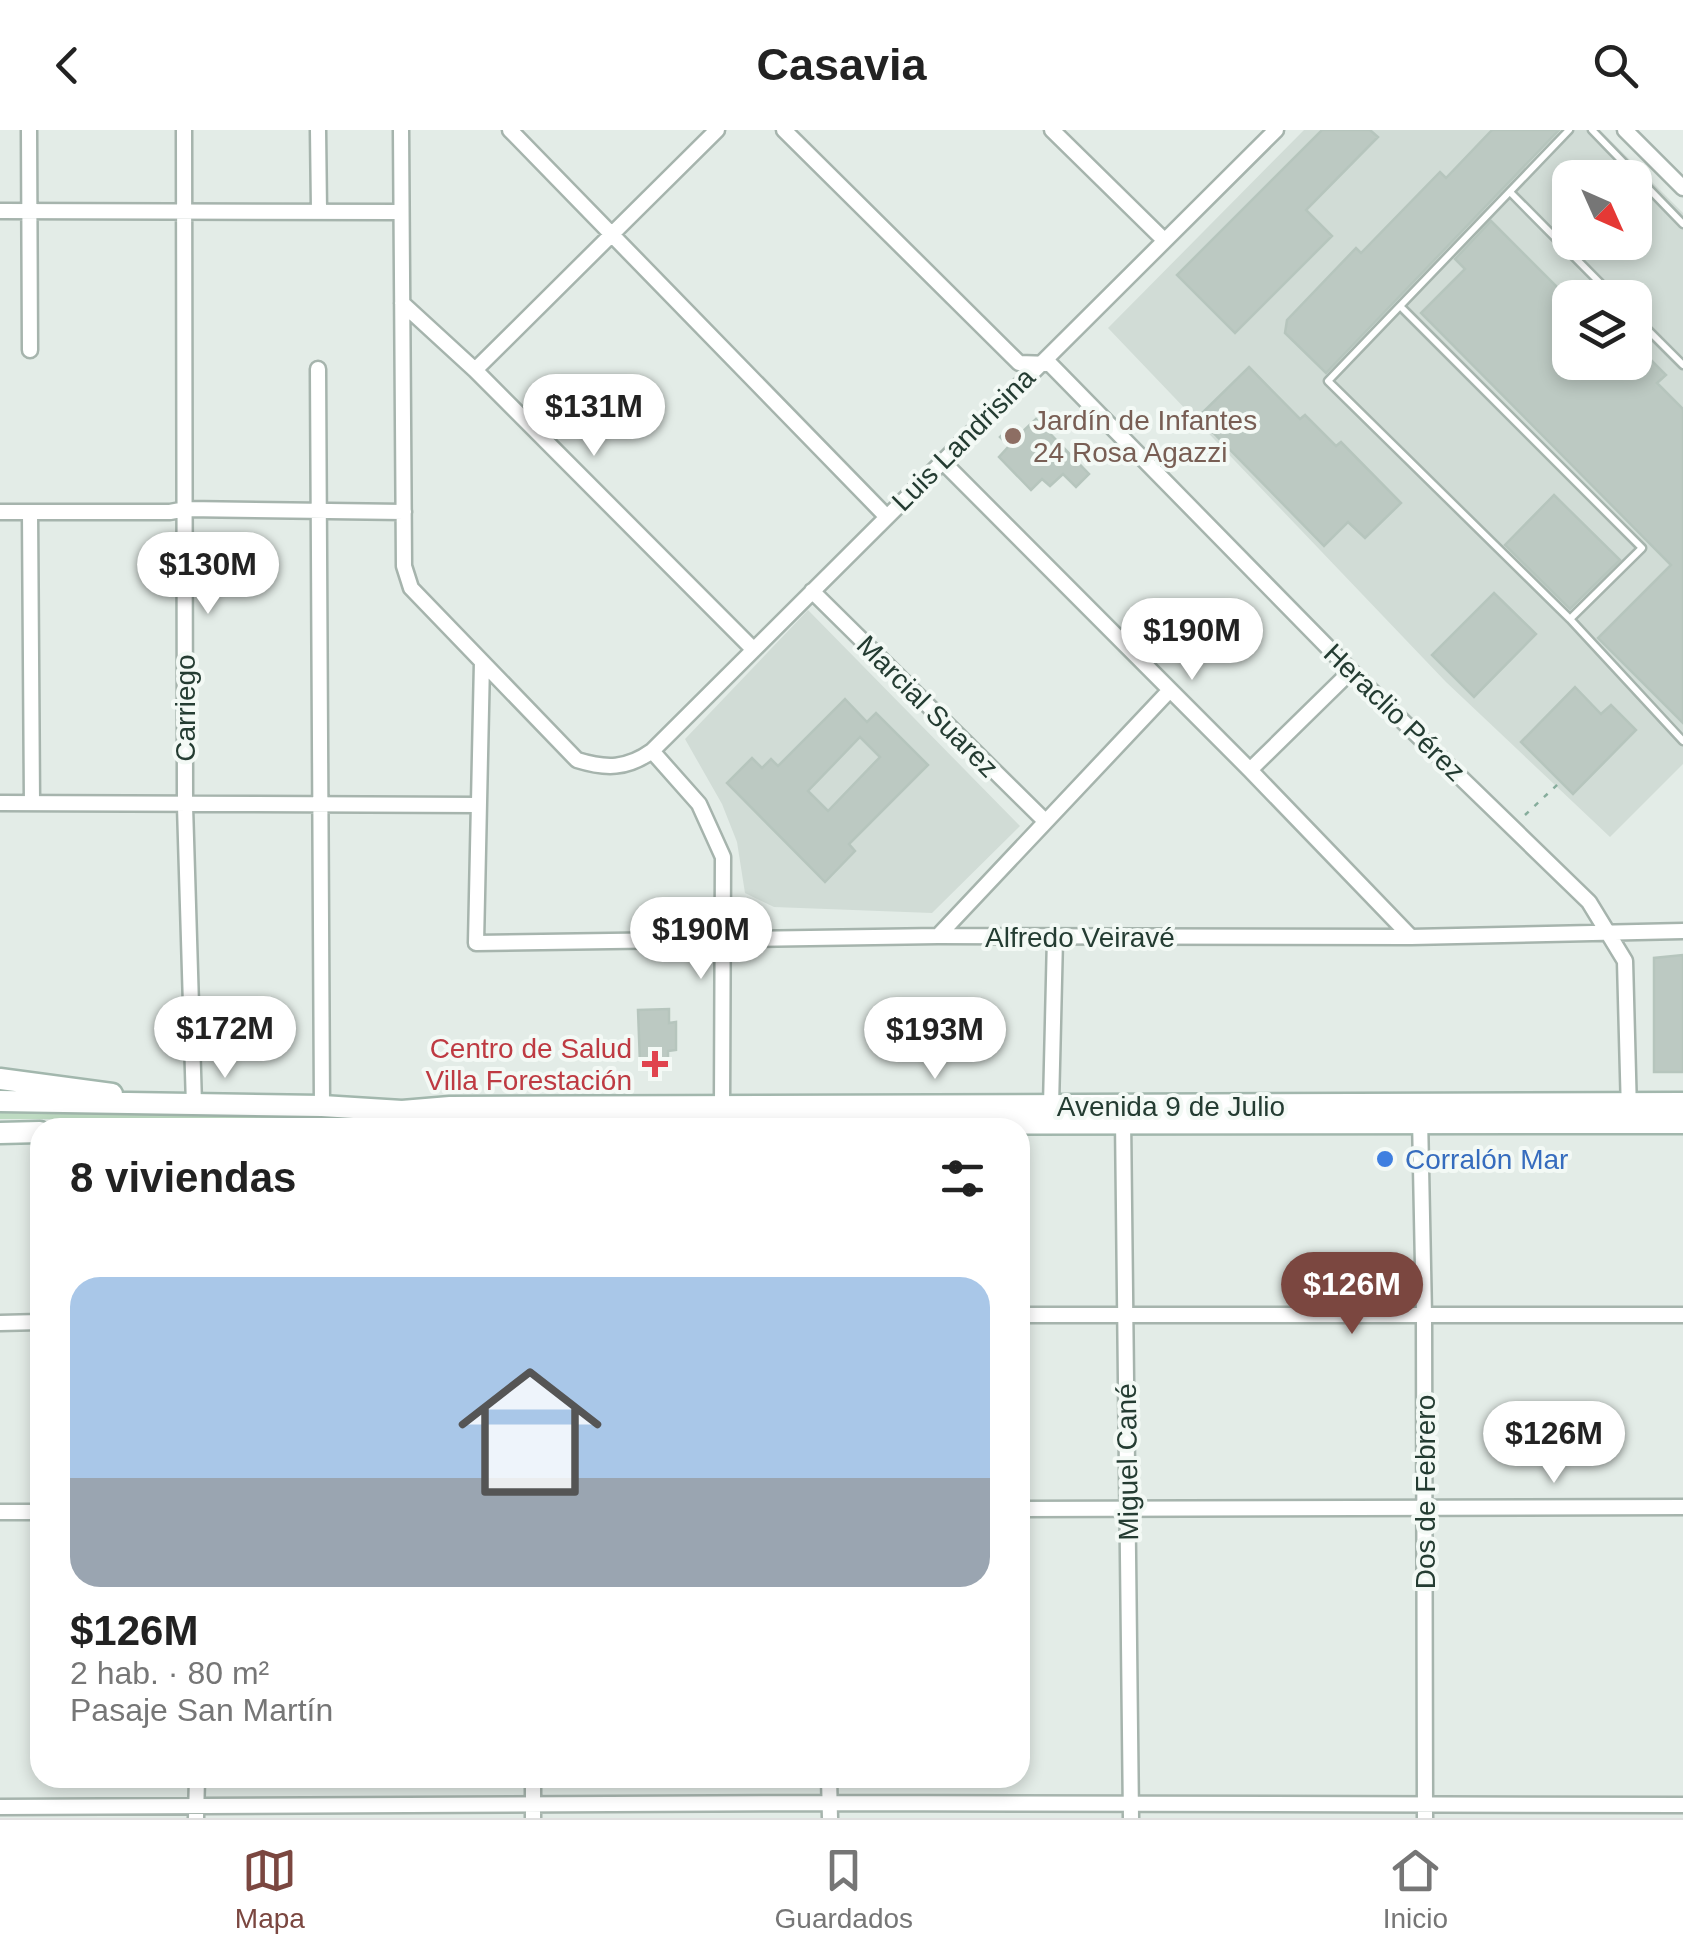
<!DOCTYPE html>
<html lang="es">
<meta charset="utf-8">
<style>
body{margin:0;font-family:Arial,sans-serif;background:#f2f2f2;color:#222;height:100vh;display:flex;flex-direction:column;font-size:38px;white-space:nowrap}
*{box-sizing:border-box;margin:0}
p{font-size:32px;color:#767676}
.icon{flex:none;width:55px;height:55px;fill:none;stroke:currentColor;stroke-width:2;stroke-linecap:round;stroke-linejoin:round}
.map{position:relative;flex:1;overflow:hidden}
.drawer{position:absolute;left:30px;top:988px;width:1000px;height:670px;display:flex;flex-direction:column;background:#fff;border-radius:30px;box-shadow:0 5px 15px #0003}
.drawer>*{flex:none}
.needle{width:65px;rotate:135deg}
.tools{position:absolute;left:1552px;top:30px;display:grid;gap:20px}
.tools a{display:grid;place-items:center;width:100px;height:100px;border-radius:20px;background:#fff;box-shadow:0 5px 15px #0003;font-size:50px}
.price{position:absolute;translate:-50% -85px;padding:0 22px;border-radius:35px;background:#fff;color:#222;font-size:32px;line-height:65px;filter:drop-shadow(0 2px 5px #0008)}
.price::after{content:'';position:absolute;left:50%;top:60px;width:30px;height:22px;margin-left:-15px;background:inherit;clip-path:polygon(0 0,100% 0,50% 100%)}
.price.on{background:#7b4740;color:#fff}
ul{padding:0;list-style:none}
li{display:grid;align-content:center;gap:20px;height:530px;padding:0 40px}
li span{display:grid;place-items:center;height:310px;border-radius:30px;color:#555}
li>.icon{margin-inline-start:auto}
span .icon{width:180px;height:180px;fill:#fffc;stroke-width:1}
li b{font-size:42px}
h2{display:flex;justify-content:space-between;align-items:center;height:120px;padding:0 40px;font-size:42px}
header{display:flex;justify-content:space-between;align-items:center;height:130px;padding:0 40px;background:#fff;font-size:45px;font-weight:600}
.dock{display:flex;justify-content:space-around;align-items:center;height:140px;border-top:2px solid #e0e0e0;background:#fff;font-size:28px;color:#767676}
.dock a{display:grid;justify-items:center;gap:5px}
.dock .on{color:#7b4740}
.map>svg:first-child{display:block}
.built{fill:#d1dcd6;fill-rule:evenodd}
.green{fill:#bedbc2}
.building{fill:#bcc9c2;stroke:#b6c5bd;stroke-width:2.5;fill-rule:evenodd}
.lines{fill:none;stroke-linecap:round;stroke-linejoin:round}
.service-casing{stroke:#a6b4ad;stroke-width:11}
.minor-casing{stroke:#a6b4ad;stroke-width:19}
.secondary-casing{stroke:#a2b7ad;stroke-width:25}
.path{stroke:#86ad9c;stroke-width:2.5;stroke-dasharray:5 8;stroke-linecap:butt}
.service{stroke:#fff;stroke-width:6}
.minor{stroke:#fff;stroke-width:14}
.secondary{stroke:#fff;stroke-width:20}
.education-dot{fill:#8d6e63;stroke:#f3f9f5;stroke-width:4}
.health-dot{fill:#e0444e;stroke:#f3f9f5;stroke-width:4}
.shop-dot{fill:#3f7fe0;stroke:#f3f9f5;stroke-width:4}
.labels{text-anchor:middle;stroke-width:8;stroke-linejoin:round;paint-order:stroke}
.education-label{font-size:28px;fill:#785e54;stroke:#f3f9f5;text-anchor:start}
.street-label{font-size:28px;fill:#243c32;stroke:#f3f9f5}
.health-label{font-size:28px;fill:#be3a42;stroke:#f3f9f5;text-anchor:end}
.shop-label{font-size:28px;fill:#366cbe;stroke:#f3f9f5;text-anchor:start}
</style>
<header><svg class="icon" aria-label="back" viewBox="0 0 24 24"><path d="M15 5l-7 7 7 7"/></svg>Casavia<svg class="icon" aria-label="search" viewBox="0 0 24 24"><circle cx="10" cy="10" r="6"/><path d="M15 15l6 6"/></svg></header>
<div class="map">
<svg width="1683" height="1688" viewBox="0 0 1683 1688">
<rect width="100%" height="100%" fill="#e3ece7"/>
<path class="built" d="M1304,0H1600L1683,83V634L1610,707L1446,552L1108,198ZM1570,48H1635V112H1570ZM1570,168H1635V232H1570Z
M808,480L1020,696L932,783L774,777L745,763L737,712L722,674L685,609Z"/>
<path class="green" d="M0,979L335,984L351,990L0,989Z"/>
<path class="building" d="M1322,0H1370L1378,7L1306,80L1332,106L1235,203L1177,145Z
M1492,0H1559L1326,243L1285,203L1287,190L1356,118L1361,123L1440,42L1446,48Z
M1491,91L1570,170V232H1635V214L1666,245L1657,253L1683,279V593L1598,508L1671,435L1421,183L1465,139L1455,129Z
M1249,237L1300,289L1305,285L1336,316L1341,312L1401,373L1365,408L1348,392L1324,416L1198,287Z
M1036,289L1089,344L1076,357L1063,344L1050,356L1042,349L1031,360L999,327L1009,316L1000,307L1011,296L1019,305Z
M1554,365L1620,430L1570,479L1505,415Z
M1494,463L1536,504L1474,567L1432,525Z
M1575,557L1601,584L1611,575L1636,600L1573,664L1521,612Z
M845,569L867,592L876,583L928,635L849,714L855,721L825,752L727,653L752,628L762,638L771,629L778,636ZM860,607L880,627L828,681L808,661Z
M1683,825V942H1654V828Z
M669,879V893L676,892V920L668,921V933L640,934L638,880Z"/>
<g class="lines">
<g class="service-casing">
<path id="service" d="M1569,0L1328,251L1570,489L1683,611
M1592,0L1683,94
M1510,62L1615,168
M1400,176L1642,418L1570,489
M1635,187L1683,235"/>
</g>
<g class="minor-casing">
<path id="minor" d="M29,0L30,220
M184,0L185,676L194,975
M318,0L319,80
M401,0L404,436L411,458L577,630C606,639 627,639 652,621L1276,0
M510,0L886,386
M784,0L1019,233L1050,234L1351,541L1589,772L1625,831L1629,982
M1052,0L1163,109
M1625,0L1683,58
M0,81L401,82
M402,173L475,240L753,519
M318,239L322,976
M475,240L717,0
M942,331L1250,640L1411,807
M0,382H170L186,379L404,382
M30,383L32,673
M812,461L1044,690
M482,532L476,813L938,806L1411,807L1683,801
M652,621L699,674L723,727L722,977
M1250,640L1351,541
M0,673L479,675
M938,806L1169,561
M1051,976L1055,808
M1420,987L1424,1186L1425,1688
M1123,989L1131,1688
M1020,1185H1683
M0,1193L40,1192
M1020,1379L1683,1377
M0,1382H40
M533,1648V1688
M829,1648L830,1688
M0,1677L830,1673L1683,1675
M196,1688L197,1648"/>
</g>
<g class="secondary-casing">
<path id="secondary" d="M0,949L112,964
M0,971L322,976L402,981L450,977L1683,973
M356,998L403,994L1683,993
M0,1003L40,1002"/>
</g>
<path class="path" d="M1525,685L1558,654"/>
<use href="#service" class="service"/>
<use href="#minor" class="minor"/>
<use href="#secondary" class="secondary"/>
</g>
<circle class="education-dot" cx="1013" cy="306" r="10"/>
<path class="health-dot" d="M650 919h10v10h10v10h-10v10h-10v-10h-10v-10h10z"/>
<circle class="shop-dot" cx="1385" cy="1029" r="10"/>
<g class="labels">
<g class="education-label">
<text x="1033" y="300">Jardín de Infantes<tspan x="1033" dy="32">24 Rosa Agazzi</tspan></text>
</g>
<g class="street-label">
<text transform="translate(963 309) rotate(-45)" y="10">Luis Landrisina</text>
<text transform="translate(928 576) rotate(45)" y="10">Marcial Suarez</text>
<text transform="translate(185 578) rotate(-90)" y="10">Carriego</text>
<text transform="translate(1395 582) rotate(44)" y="10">Heraclio Pérez</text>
<text x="1080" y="817">Alfredo Veiravé</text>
<text x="1171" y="986">Avenida 9 de Julio</text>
<text transform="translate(1127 1332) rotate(-91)" y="10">Miguel Cané</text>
<text transform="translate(1425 1362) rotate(-90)" y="10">Dos de Febrero</text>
</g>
<g class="health-label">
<text x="632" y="928">Centro de Salud<tspan x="632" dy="32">Villa Forestación</tspan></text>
</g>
<g class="shop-label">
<text x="1405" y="1039">Corralón Mar</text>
</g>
</g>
</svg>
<div class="tools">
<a><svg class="needle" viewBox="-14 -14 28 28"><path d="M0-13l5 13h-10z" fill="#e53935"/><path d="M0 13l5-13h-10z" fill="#767676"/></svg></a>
<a><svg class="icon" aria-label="layers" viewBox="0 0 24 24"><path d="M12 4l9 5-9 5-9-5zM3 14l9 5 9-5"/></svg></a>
</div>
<b class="price" style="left:594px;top:329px">$131M</b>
<b class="price" style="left:208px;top:487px">$130M</b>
<b class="price" style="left:1192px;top:553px">$190M</b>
<b class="price" style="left:701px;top:852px">$190M</b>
<b class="price" style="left:225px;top:951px">$172M</b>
<b class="price" style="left:935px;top:952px">$193M</b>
<b class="price on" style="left:1352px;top:1207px">$126M</b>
<b class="price" style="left:1554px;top:1356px">$126M</b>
<section class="drawer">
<h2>8 viviendas<svg class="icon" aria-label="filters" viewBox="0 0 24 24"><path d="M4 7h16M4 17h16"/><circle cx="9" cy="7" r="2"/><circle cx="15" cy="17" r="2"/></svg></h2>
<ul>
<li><span style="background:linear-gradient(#a9c7e8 65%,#9aa5b1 0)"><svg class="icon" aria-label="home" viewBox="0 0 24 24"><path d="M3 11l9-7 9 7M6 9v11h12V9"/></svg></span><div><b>$126M</b><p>2 hab. · 80 m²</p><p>Pasaje San Martín</p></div></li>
</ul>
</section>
</div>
<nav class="dock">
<a class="on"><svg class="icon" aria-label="map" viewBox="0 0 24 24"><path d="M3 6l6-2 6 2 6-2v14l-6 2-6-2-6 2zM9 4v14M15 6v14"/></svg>Mapa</a>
<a><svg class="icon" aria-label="saved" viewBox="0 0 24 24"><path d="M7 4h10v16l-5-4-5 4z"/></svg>Guardados</a>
<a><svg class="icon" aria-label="home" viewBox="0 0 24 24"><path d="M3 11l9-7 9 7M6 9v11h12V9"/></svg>Inicio</a>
</nav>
